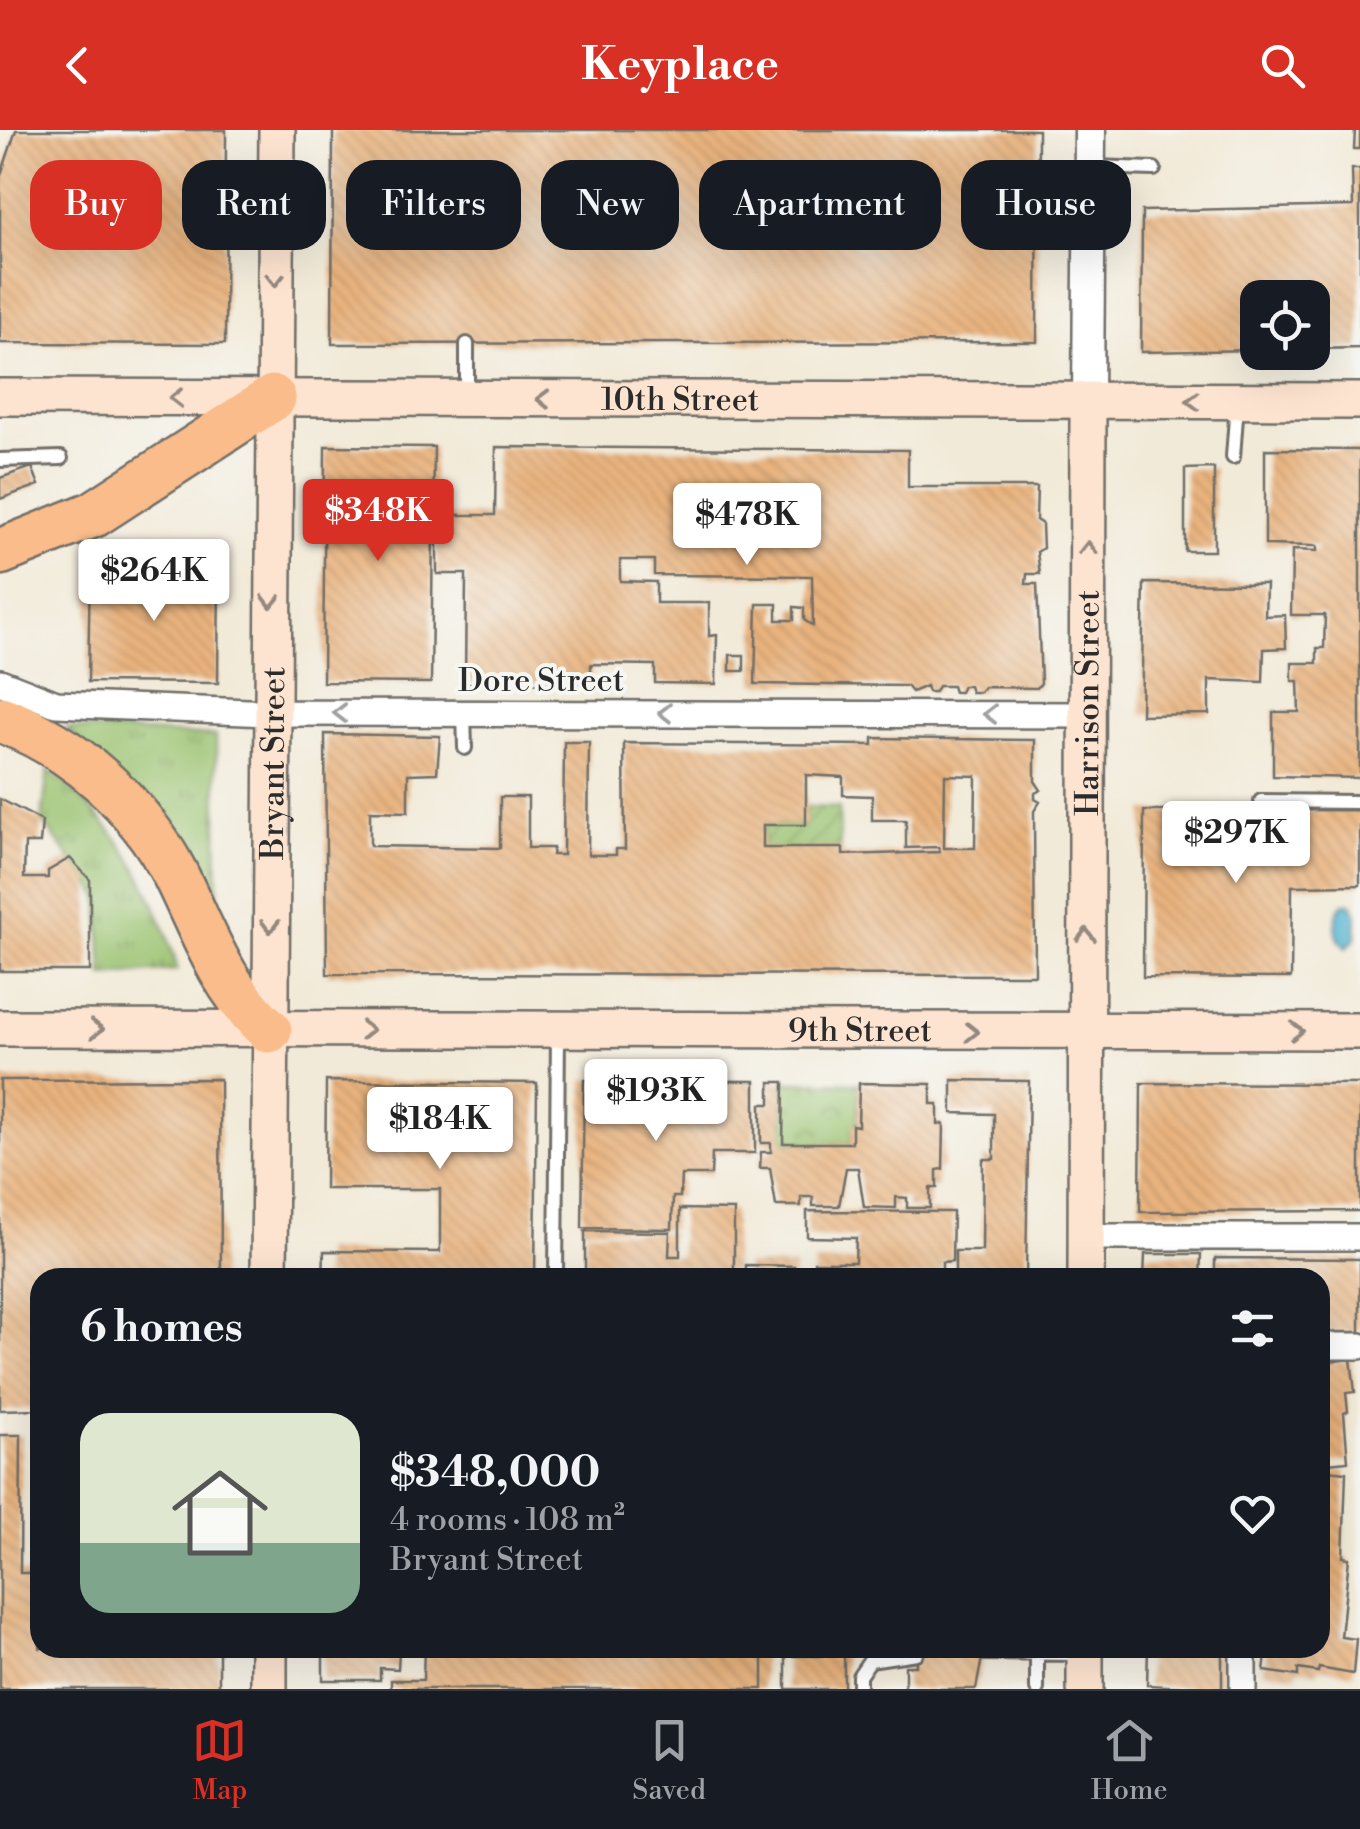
<!DOCTYPE html>
<meta charset="utf-8">
<style>
body{margin:0;font-family:"Libre Bodoni",serif;background:#242831;color:#f1f3f6;height:100vh;display:flex;flex-direction:column;font-size:38px;white-space:nowrap}
*{box-sizing:border-box;margin:0}
p{font-size:32px;color:#9ea1a6}
.icon{flex:none;width:55px;height:55px;fill:none;stroke:currentColor;stroke-width:2;stroke-linecap:round;stroke-linejoin:round}
.map{position:relative;flex:1;overflow:hidden}
.side{position:absolute;left:30px;top:1138px;width:1300px;height:390px;display:flex;flex-direction:column;background:#171b24;border-radius:30px;box-shadow:0 10px 40px #0002}
.side>*{flex:none}
.banner{position:absolute;left:30px;top:30px;width:1300px;height:90px;display:flex;gap:20px}
.buttons{position:absolute;left:1240px;top:150px;display:grid;gap:20px}
.buttons a{display:grid;place-items:center;width:90px;height:90px;border-radius:20px;background:#171b24;box-shadow:0 10px 40px #0002;font-size:50px}
.price{position:absolute;translate:-50% -85px;padding:0 22px;border-radius:10px;background:#fff;color:#222;font-size:32px;line-height:65px;filter:drop-shadow(0 2px 5px #0008)}
.price::after{content:'';position:absolute;left:50%;top:60px;width:30px;height:22px;margin-left:-15px;background:inherit;clip-path:polygon(0 0,100% 0,50% 100%)}
.price.selected{background:#d93025;color:#fff}
ul{padding:0;list-style:none}
li{display:flex;align-items:center;gap:30px;height:250px;padding:0 50px}
li span{display:grid;place-items:center;flex:none;width:280px;height:200px;border-radius:30px;color:#555}
li>.icon{margin-inline-start:auto}
span .icon{width:120px;height:120px;fill:#fffc;stroke-width:1}
li b{font-size:42px}
h2{display:flex;justify-content:space-between;align-items:center;height:120px;padding:0 50px;font-size:42px}
.pill{padding:0 35px;border-radius:30px;background:#171b24;box-shadow:0 10px 40px #0002;font-size:35px;line-height:90px}
.pill.selected{background:#d93025;color:#fff}
header{display:flex;justify-content:space-between;align-items:center;height:130px;padding:0 50px;background:#d93025;color:#fff;font-size:45px;font-weight:700}
.tabs{display:flex;justify-content:space-around;align-items:center;height:140px;border-top:2px solid #363941;background:#171b24;font-size:28px;color:#9ea1a6}
.tabs a{display:grid;justify-items:center;gap:5px}
.tabs .selected{color:#d93025}
.map>svg:first-child{display:block}
.grass{fill:url(#grass-tufts);stroke:#62764c;stroke-width:2.5}
.park{fill:url(#park-crowns);stroke:#62764c;stroke-width:2.5}
.garden{fill:url(#garden-furrows);stroke:#62764c;stroke-width:2.5}
.water{fill:#52b4d1;stroke:#3e707e;stroke-width:2.5}
.building{fill:url(#building-back-hatch);fill-rule:evenodd}
.lines{fill:none;stroke-linecap:round;stroke-linejoin:round}
.service-casing{stroke:#716e68;stroke-width:18}
.minor-casing{stroke:#716e68;stroke-width:30}
.tertiary-casing{stroke:#716e68;stroke-width:35}
.secondary-casing{stroke:#716e68;stroke-width:40}
.motorway-casing{stroke:#716e68;stroke-width:50}
.service{stroke:#fff;stroke-width:12}
.minor{stroke:#fff;stroke-width:25}
.tertiary{stroke:#fff;stroke-width:30}
.secondary{stroke:#fde4d0;stroke-width:35}
.motorway{stroke:#f9bc8a;stroke-width:45}
.oneway{stroke:#94887e}
.oneway2{stroke:#a0a0a0}
.labels{text-anchor:middle;stroke-width:8;stroke-linejoin:round;paint-order:stroke}
.street-label{font-size:32px;fill:#2b2b2b;stroke:#f6f6f2}
</style>
<header><svg class="icon" aria-label="back" viewBox="0 0 24 24"><path d="M15 5l-7 7 7 7"/></svg>Keyplace<svg class="icon" aria-label="search" viewBox="0 0 24 24"><circle cx="10" cy="10" r="6"/><path d="M15 15l6 6"/></svg></header>
<div class="map">
<svg width="1360" height="1559" viewBox="0 0 1360 1559">
<defs>
<pattern id="grass-tufts" width="24" height="20" patternUnits="userSpaceOnUse" patternTransform="scale(2.5)"><rect width="24" height="20" fill="#9ac26e"/><path d="M3 7l-1-3M5 7V3M7 7l1-3M15 17l-1-3M17 17v-4M19 17l1-3" fill="none" stroke="#7e9e5b"/></pattern>
<pattern id="park-crowns" width="20" height="18" patternUnits="userSpaceOnUse" patternTransform="scale(2.5)"><rect width="20" height="18" fill="#9ac26e"/><path d="M2 6a3 3 0 1 1 6 0M12 15a3 3 0 1 1 6 0" fill="none" stroke="#7e9e5b"/></pattern>
<pattern id="garden-furrows" width="10" height="10" patternUnits="userSpaceOnUse" patternTransform="scale(2.5)"><rect width="10" height="10" fill="#9ac26e"/><path d="M-1 1l2-2M0 10L10 0M9 11l2-2" fill="none" stroke="#7e9e5b"/></pattern>
<pattern id="building-back-hatch" width="6" height="6" patternUnits="userSpaceOnUse" patternTransform="scale(2.5)"><rect width="6" height="6" fill="#e9b37e"/><path d="M-1 5l2 2M0 0l6 6M5-1l2 2" fill="none" stroke="#c89a6d"/></pattern>
</defs>
<rect width="100%" height="100%" fill="#f6f6f2"/>
<filter id="ink" filterUnits="userSpaceOnUse"><feTurbulence type="fractalNoise" baseFrequency=".01" numOctaves="2"/><feDisplacementMap in="SourceGraphic" scale="20" xChannelSelector="R" yChannelSelector="G"/><feConvolveMatrix kernelMatrix="1 2 1 2 8 2 1 2 1" color-interpolation-filters="sRGB"/></filter>
<filter id="wash" filterUnits="userSpaceOnUse"><feTurbulence type="fractalNoise" baseFrequency=".0048" numOctaves="4" result="noise"/><feDisplacementMap in="SourceGraphic" scale="40" xChannelSelector="R" yChannelSelector="G"/><feGaussianBlur stdDeviation="2.25" result="paint"/><feColorMatrix in="noise" values="0 0 0 0 0 0 0 0 0 0 0 0 0 0 0 0 0 1.4 0 .05"/><feComposite in="paint" operator="in"/></filter>
<g filter="url(#wash)">
<rect width="100%" height="100%" fill="#f2ead8"/>
<path class="grass" d="M66,598L216,606L218,769L183,715Z
M48,640C121,697 152,753 178,840L103,846L99,765L42,691Z"/>
<path class="park" d="M784,952L859,953L858,995L852,996V1013H783Z"/>
<path class="garden" d="M806,677L839,678L840,719L763,718V695H805Z"/>
<path class="water" d="M1344,773H1351L1357,787L1356,808L1346,818C1333,806 1332,786 1344,773Z"/>
<g id="blocks">
<path class="building" d="M16,0H226L225,214L0,213V48Z
M333,0H1038L1037,212L332,214Z
M1355,0H1360V19H1354Z
M1352,39H1360V218L1312,219V168H1258V220L1141,222L1142,81L1353,76Z
M325,316L434,317L431,553L323,552Z
M496,317L908,320V357H1037L1036,390L1042,394L1043,418L1037,422L1040,444H1027L1026,454H1037L1041,553L1037,558L984,557L980,562H971L969,556H963L960,562H954L952,556H938L935,562H928L926,556L912,562L907,556L755,554L757,474H777V490H794V477L804,478V490L813,496L812,446L654,445V430H620V451L656,452V473H709V506L717,505L716,554L655,553V535L591,534V554L465,553L466,444H437V385H495Z
M1265,319L1360,320V648L1273,646V582H1299L1298,551H1292V533H1317V518H1324L1325,485H1291L1292,420L1317,421V416L1265,415Z
M32,337L39,355L0,369V348Z
M1214,338V421H1185V339Z
M90,434L219,435L218,553L88,552Z
M1144,453L1266,454L1265,486L1285,485L1286,518L1264,519L1263,552L1209,550V584L1141,585Z
M730,525H744V541H730Z
M325,604L440,606L437,643L408,644V682L370,681V716L500,718V667H528V718H553L552,725H563L564,612H589L588,725H616V719H625L624,613L873,615V608L1035,610V651L1041,660L1035,663V669L1040,672L1034,681L1035,845L327,844ZM806,645L843,647V665L872,666V690H906V718L939,717L940,722L843,725V718H763V695H806ZM945,645L976,646L975,718H944Z
M0,669L42,691L40,713H25L24,748H48V741L70,728L90,750V841H0Z
M1360,680V755L1292,756L1291,848L1143,847L1144,681Z
M220,949L221,1148H40V1279L0,1280V950Z
M584,950L755,951V1023H712L711,1045H681L680,1067H673L672,1099L582,1098Z
M952,950L1029,951L1026,1148H955V1121H982L983,1029H994V984L952,983Z
M326,951L537,953L535,1148H323L324,1121L440,1122V1059H325Z
M770,952H784L783,1013H852V995L858,996L859,953L931,954V974H938V994H944L943,1039L937,1040V1058H930V1078H907V1068L896,1067V1078L864,1077L858,1038H846L839,1076H813V1067H801V1076H776L770,1038H760L761,1022H771V1013H761V974H770Z
M1141,953L1360,954V1081L1140,1082Z
M680,1079L734,1080V1148H585V1101L670,1102L669,1126H680Z
M807,1081L953,1082L952,1131L942,1132V1148H814V1132H855L856,1108L807,1107Z
M1145,1124H1201L1200,1148H1144Z
M1215,1128L1360,1129V1202H1320V1148H1215Z
M746,1135L794,1136V1148H745Z
M1351,1229L1355,1262L1346,1263L1348,1281L1344,1283L1348,1331L1328,1333V1340L1346,1342L1343,1427L1349,1428L1341,1507L1356,1509L1353,1544L1319,1538L1318,1542L1298,1539V1546L1264,1541L1267,1518H1320V1233Z
M0,1305H21L20,1443H40V1518H219V1559H0Z
M323,1518L399,1520L398,1539L380,1538V1550H323Z
M424,1518H763V1559H391V1550H423Z
M916,1518H984L976,1559H905V1536H916Z
M1148,1518H1222V1559L1147,1555Z
M786,1526H844V1559H786Z"/>
</g>
</g>
<g filter="url(#ink)">
<use href="#blocks" fill-opacity="0" stroke="#716e68" stroke-width="2.5"/>
<g class="lines">
<g class="service-casing">
<path id="service" d="M1092,37L1154,39
M467,266V214
M1233,327L1237,273
M0,330L61,328
M464,583L465,618
M1261,671L1360,672
M556,1148L558,901
M984,1523L1082,1524
M1037,1524V1559
M859,1559V1546L870,1530L916,1523"/>
</g>
<g class="minor-casing">
<path id="minor" d="M0,552L56,574L270,583L1087,585
M1086,1107H1360
M1320,1216H1360
M1243,1559V1518"/>
</g>
<g class="tertiary-casing">
<path id="tertiary" d="M1088,271L1090,0"/>
</g>
<g class="secondary-casing">
<g id="secondary">
<path id="s1" d="M0,267L1360,271"/>
<path id="s2" d="M0,898L1360,901"/>
<path id="s3" d="M269,1148L277,0"/>
<path id="s4" d="M1086,1148L1088,271"/>
<path d="M269,1559V1518"/>
<path d="M1085,1559V1518"/>
</g>
</g>
<g class="motorway-casing">
<path id="motorway" d="M0,422L94,384L273,268
M0,589C74,616 139,674 175,744C203,800 221,857 269,900"/>
</g>
<use href="#service" class="service"/>
<use href="#minor" class="minor"/>
<use href="#tertiary" class="tertiary"/>
<use href="#secondary" class="secondary"/>
<use href="#motorway" class="motorway"/>
</g>
<defs><path id="oneway-chevron" d="M-2-3.5L2.5 0L-2 3.5" fill="none" stroke-width="1.6" stroke-linecap="round" stroke-linejoin="round" transform="scale(2.5)"/></defs>
<g class="oneway">
<use href="#oneway-chevron" transform="translate(275 150) rotate(91)"/>
<use href="#oneway-chevron" transform="translate(176 268) rotate(-180)"/>
<use href="#oneway-chevron" transform="translate(543 269) rotate(-179)"/>
<use href="#oneway-chevron" transform="translate(1193 271) rotate(180)"/>
<use href="#oneway-chevron" transform="translate(1088 418) rotate(-90)"/>
<use href="#oneway-chevron" transform="translate(271 471) rotate(91)"/>
<use href="#oneway-chevron" transform="translate(270 796) rotate(90)"/>
<use href="#oneway-chevron" transform="translate(1086 805) rotate(-90)"/>
<use href="#oneway-chevron" transform="translate(97 899)"/>
<use href="#oneway-chevron" transform="translate(367 900)"/>
<use href="#oneway-chevron" transform="translate(1297 901)"/>
<use href="#oneway-chevron" transform="translate(972 902)"/>
</g>
<g class="oneway2">
<use href="#oneway-chevron" transform="translate(340 583) rotate(180)"/>
<use href="#oneway-chevron" transform="translate(665 583) rotate(-180)"/>
<use href="#oneway-chevron" transform="translate(990 584) rotate(-180)"/>
</g>
</g>
<g class="labels">
<g class="street-label">
<text dy="11" stroke="none"><textPath href="#s1" startOffset="680">10th Street</textPath></text>
<text x="541" y="561">Dore Street</text>
<text dy="11" stroke="none"><textPath href="#s4" startOffset="575">Harrison Street</textPath></text>
<text dy="11" stroke="none"><textPath href="#s3" startOffset="515">Bryant Street</textPath></text>
<text dy="11" stroke="none"><textPath href="#s2" startOffset="860">9th Street</textPath></text>
</g>
</g>
</svg>
<div class="buttons">
<a><svg class="icon" aria-label="locate" viewBox="0 0 24 24"><circle cx="12" cy="12" r="6"/><path d="M12 2v4M12 18v4M2 12h4M18 12h4"/></svg></a>
</div>
<b class="price selected" style="left:378px;top:434px">$348K</b>
<b class="price" style="left:747px;top:438px">$478K</b>
<b class="price" style="left:154px;top:494px">$264K</b>
<b class="price" style="left:1236px;top:756px">$297K</b>
<b class="price" style="left:656px;top:1014px">$193K</b>
<b class="price" style="left:440px;top:1042px">$184K</b>
<div class="banner">
<a class="pill selected">Buy</a>
<a class="pill">Rent</a>
<a class="pill">Filters</a>
<a class="pill">New</a>
<a class="pill">Apartment</a>
<a class="pill">House</a>
</div>
<section class="side">
<h2>6 homes<svg class="icon" aria-label="filters" viewBox="0 0 24 24"><path d="M4 7h16M4 17h16"/><circle cx="9" cy="7" r="2"/><circle cx="15" cy="17" r="2"/></svg></h2>
<ul>
<li><span style="background:linear-gradient(#dfe7d0 65%,#7fa58c 0)"><svg class="icon" aria-label="home" viewBox="0 0 24 24"><path d="M3 11l9-7 9 7M6 9v11h12V9"/></svg></span><div><b>$348,000</b><p>4 rooms · 108 m²</p><p>Bryant Street</p></div><svg class="icon" aria-label="heart" viewBox="0 0 24 24"><path d="M12 20l-8-8c-3-5 5-10 8-4 3-6 11-1 8 4z"/></svg></li>
</ul>
</section>
</div>
<nav class="tabs">
<a class="selected"><svg class="icon" aria-label="map" viewBox="0 0 24 24"><path d="M3 6l6-2 6 2 6-2v14l-6 2-6-2-6 2zM9 4v14M15 6v14"/></svg>Map</a>
<a><svg class="icon" aria-label="saved" viewBox="0 0 24 24"><path d="M7 4h10v16l-5-4-5 4z"/></svg>Saved</a>
<a><svg class="icon" aria-label="home" viewBox="0 0 24 24"><path d="M3 11l9-7 9 7M6 9v11h12V9"/></svg>Home</a>
</nav>
